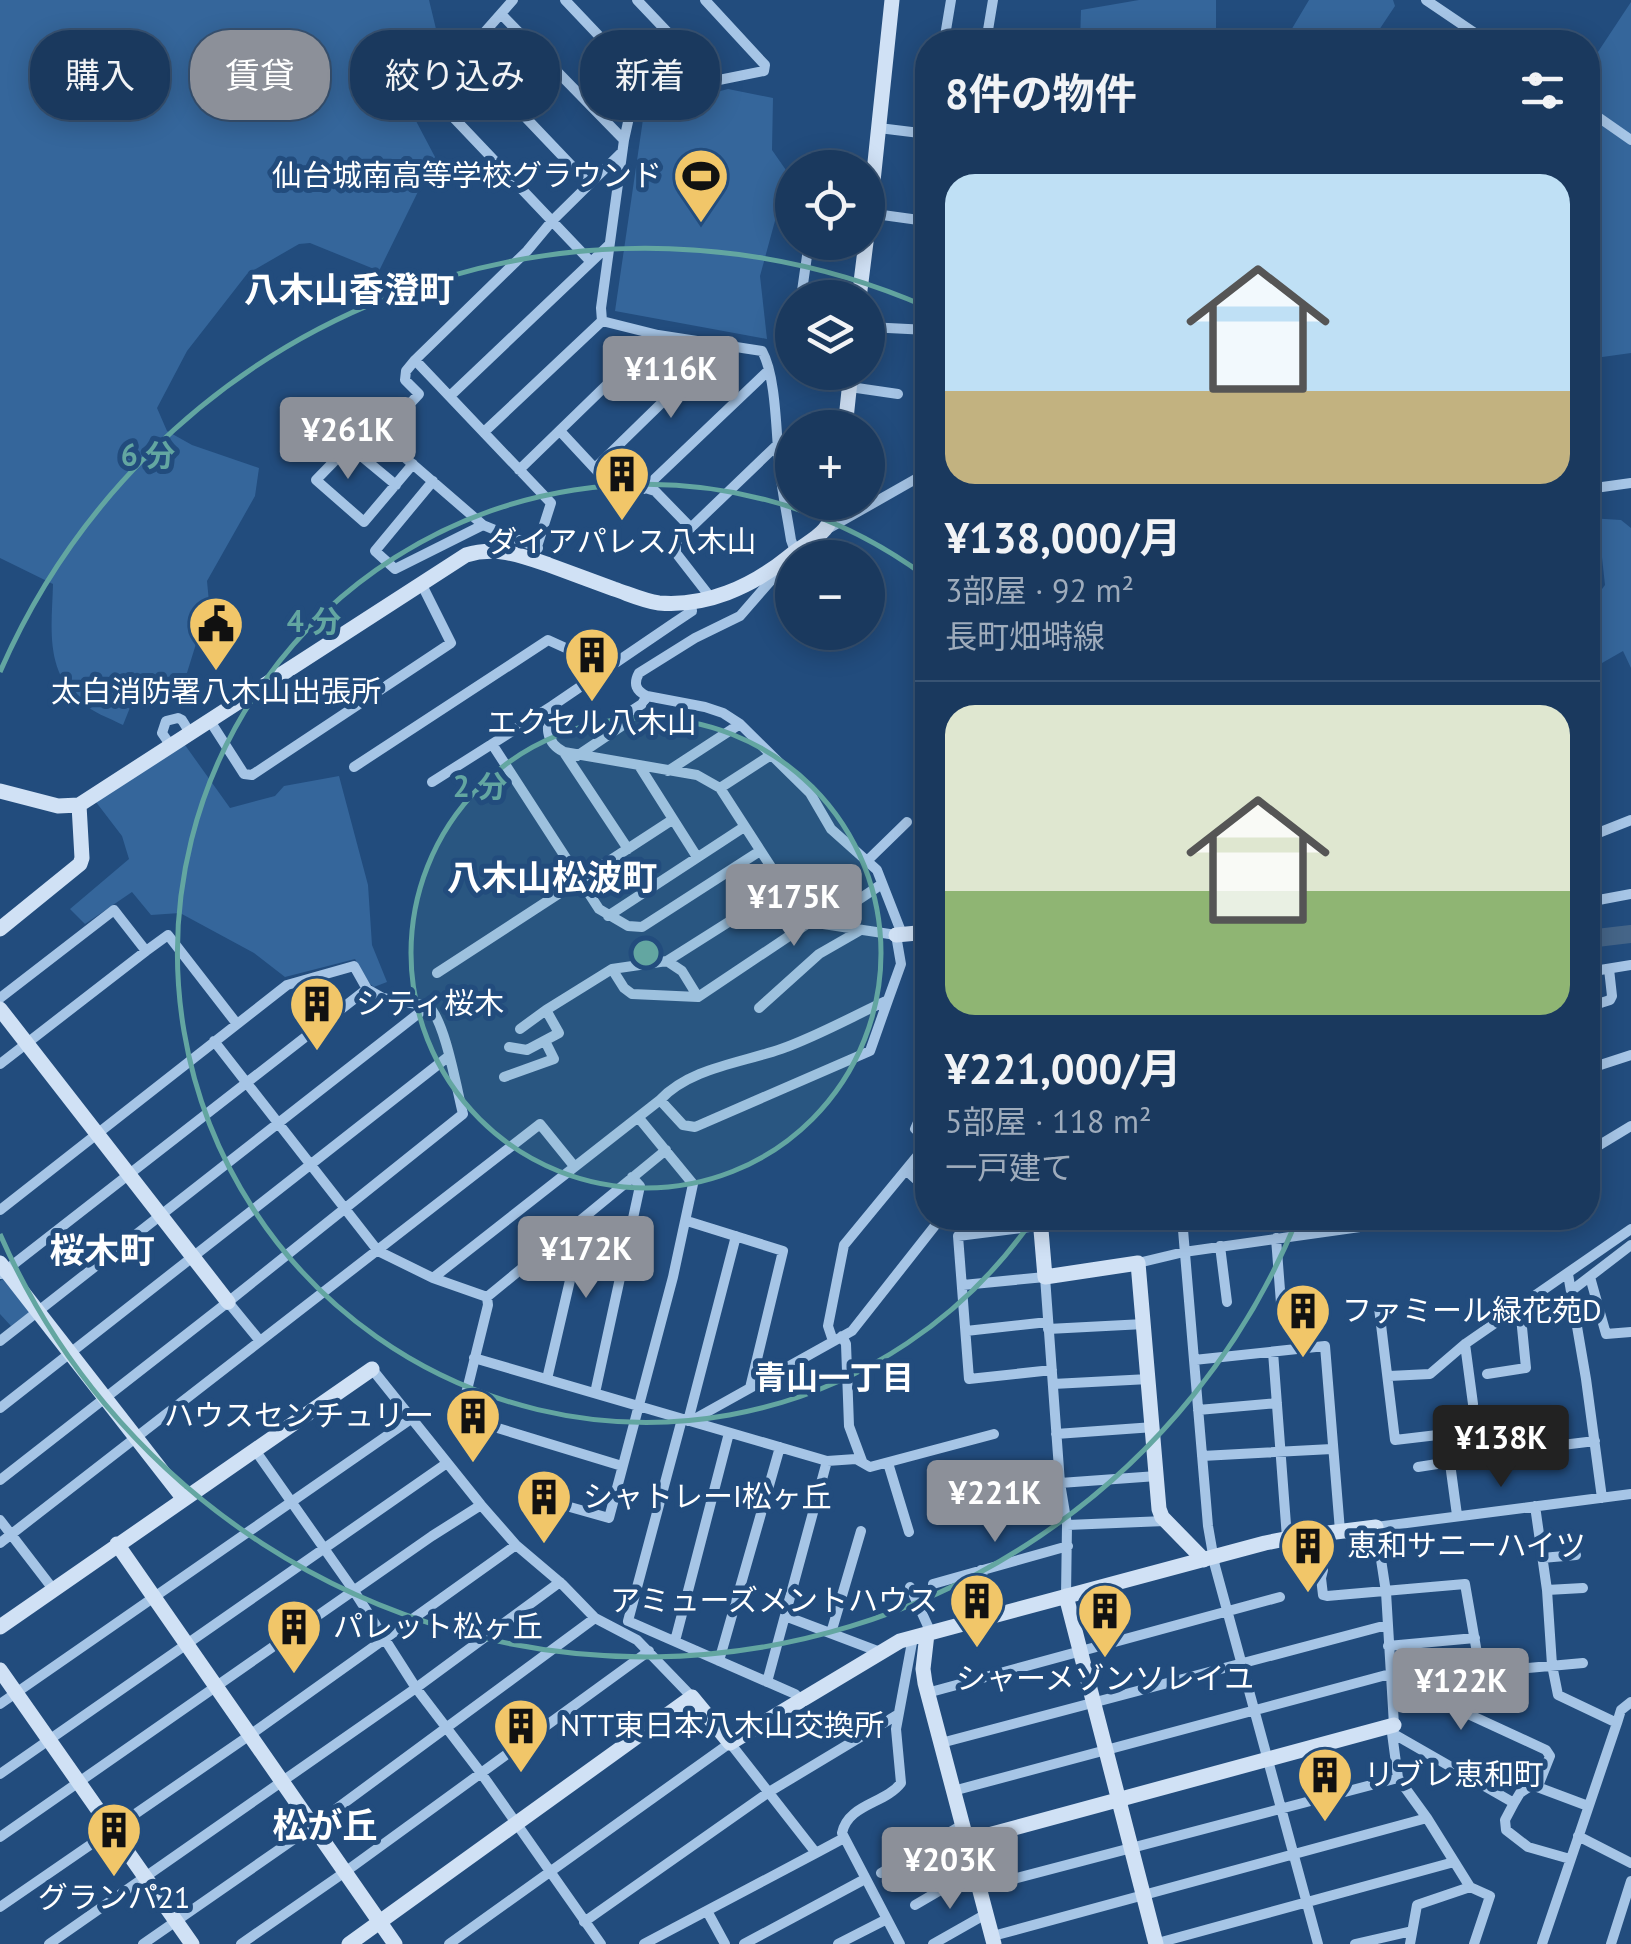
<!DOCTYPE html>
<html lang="ja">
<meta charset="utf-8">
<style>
body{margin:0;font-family:"PT Sans","Noto Sans JP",sans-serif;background:#234064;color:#f1f3f6;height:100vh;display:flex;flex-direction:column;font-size:38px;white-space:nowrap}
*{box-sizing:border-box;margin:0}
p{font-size:32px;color:#9facbc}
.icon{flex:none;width:55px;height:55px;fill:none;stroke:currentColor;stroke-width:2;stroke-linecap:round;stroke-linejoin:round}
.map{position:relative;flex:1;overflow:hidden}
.panel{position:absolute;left:915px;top:30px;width:685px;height:1200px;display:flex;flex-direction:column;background:#1a395e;border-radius:40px;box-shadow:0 5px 25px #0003,0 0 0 2px #385373}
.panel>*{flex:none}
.banner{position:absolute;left:30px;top:30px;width:735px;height:90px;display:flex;gap:20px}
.tools{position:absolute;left:775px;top:150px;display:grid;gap:20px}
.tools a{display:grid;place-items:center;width:110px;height:110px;border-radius:50%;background:#1a395e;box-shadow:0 5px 25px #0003,0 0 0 2px #385373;font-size:50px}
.price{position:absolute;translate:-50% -85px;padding:0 22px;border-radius:10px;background:#8c9099;color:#fff;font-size:32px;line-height:65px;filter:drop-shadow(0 2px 5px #0008)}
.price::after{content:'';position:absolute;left:50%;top:60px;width:30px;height:22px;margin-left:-15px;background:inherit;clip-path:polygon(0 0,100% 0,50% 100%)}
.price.selected{background:#222;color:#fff}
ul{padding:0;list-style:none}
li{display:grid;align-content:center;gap:20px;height:530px;padding:0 30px}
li+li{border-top:2px solid #385373}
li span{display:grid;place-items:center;height:310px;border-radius:30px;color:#555}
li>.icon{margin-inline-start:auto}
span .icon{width:180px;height:180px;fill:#fffc;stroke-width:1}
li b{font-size:42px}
h2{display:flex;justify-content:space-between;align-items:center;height:120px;padding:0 30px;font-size:42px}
.chip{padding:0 35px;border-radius:40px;background:#1a395e;box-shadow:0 5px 25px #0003,0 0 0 2px #385373;font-size:35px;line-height:90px}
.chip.selected{background:#8c9099;color:#fff}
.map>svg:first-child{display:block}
.green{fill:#35669b}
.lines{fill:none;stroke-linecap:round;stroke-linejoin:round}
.river{stroke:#456588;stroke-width:18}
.street{stroke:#a6c5e6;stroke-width:10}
.secondary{stroke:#d0e1f5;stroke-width:15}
.ring{fill:none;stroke:#63a6a1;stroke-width:5}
.labels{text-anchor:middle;stroke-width:10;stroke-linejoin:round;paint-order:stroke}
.poi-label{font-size:30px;fill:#fff;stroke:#224c7d;text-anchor:start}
.neighbourhood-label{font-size:32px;font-weight:bold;fill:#fff;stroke:#224c7d}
.quarter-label{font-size:35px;font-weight:bold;fill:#fff;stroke:#224c7d}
.centre{fill:#63a6a1;stroke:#224c7d;stroke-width:5}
.ring-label{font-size:30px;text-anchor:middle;font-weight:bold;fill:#63a6a1;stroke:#224c7d;stroke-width:10;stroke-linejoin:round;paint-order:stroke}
</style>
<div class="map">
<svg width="1631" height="1944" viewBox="0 0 1631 1944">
<rect width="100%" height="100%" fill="#224c7d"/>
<path class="green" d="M0,0H429L444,62L442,106L416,121L435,157L379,271L310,243L299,244L247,274L187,351L157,408L167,431L192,445L259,468L255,496L207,581L209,602L186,676L135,695L123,725C109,718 92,712 81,702C44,670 52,626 53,584L0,558Z
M1139,0H1216V42H1080L1081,10Z
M1309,0H1393L1395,6L1371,42H1284Z
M1631,2V353L1588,359V67Z
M728,89L773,98L772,150L788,173L760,276L767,339L615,311L647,92L705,95Z
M1589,518L1621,520L1631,528V668L1623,651L1588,671V608L1605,585L1600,539Z
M185,745L230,808L275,796L284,786L339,776L368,885L372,945L387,982L374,987L370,984L355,959L285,977L254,953L180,913L151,915L132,892L85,924L70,909L129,859L122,836L96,802Z
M5,1277L31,1311L11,1326L0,1314V1281Z"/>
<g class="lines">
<path class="river" d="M1588,939L1631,934"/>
<path class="street" d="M513,0L452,69V116L591,262
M565,0L638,77L624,140L601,308L602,321L658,335L762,351C776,376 776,431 779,461C781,487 787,514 791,540L795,551
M637,0L714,81
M1426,0L1488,42
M501,14L624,140
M944,42L951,0
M986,42L993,0
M464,53L589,184
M638,77L696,82L714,81L764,71L765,65L705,0
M1588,110L1631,140
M879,128L928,134
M868,213L926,221
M801,298L809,242
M868,327L928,330
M415,360L406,371L405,380L419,394L380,436L483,525
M850,387L898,394
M450,396L609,245
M560,431L600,474L655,491L691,528
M484,432L602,321
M595,468L720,346
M519,470L658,335
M433,481L375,551L395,569L483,525L538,548
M396,485L349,446L316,480L364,522L413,464
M644,489L769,370
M1588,489L1631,483
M826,530L928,472
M533,559L551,503L415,360L527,251L552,221L622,152
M778,566L774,577L740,616L695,638L639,673C633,684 636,691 647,696L705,707L723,713L740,724L810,793L831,829L877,870L902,934
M711,598L676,553V542L778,444
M210,721L244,774L252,775L451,643L421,583
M492,744L599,909L628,926L642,927L760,851
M171,746L162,733L166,721L178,718L182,720L190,733
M565,754L628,849
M577,756L623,725L619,719L642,704L647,696
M354,767L548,640L570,650L602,670
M640,767L697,857
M668,771L740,724
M432,782L552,706L674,623L692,611L691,603
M720,788L771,755
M1588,837L1631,820
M868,860L907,822
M1588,902L1631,894
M608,916L744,827
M822,924L882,884
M667,961L682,971L698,997
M612,969L624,988L632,994L698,997L810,922
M1588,972L1631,965
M437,973L672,820
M0,998L114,910L146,951L168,935L237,1024
M1588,1007L1610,1000L1612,996L1609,969
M759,1008L819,954L859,931
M520,1029L546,1010
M214,1041L378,1251L433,1278L660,1100C690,1068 741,1063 781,1049C818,1036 853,1016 888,1000L901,964L896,935L810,922L784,887L720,788L697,775L564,752C544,742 546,725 552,706
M509,1047L527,1050L559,1033L546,1010L612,969L667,961L784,887
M0,1064L146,951
M1588,1069L1631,1055
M504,1077L554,1059L545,1041
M660,1100L683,1125L695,1127L870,1051L888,1000
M928,1100L915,1129L928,1137
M1588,1152L1631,1126
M907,1171L928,1190
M0,1210L287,985L354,966L367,989L383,998L428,1006
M1182,1218L1208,1526L1215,1566L1318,1944
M1308,1218L1310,1232
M687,1221L783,1251L750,1388
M1276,1238L1281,1303
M1220,1246L1227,1302
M1138,1263L1184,1252L1424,1218
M1,1274L367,989
M1568,1274L1586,1379L1602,1498
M1590,1277L1606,1334L1631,1332
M433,1278L487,1297L488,1305L463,1406L478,1422L622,1466
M963,1285L1045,1277L1060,1483L1067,1525L1066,1596
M1571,1291L1631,1245
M487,1297L666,1150
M228,1302L260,1341
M1379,1308L1395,1440L1446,1434
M1048,1329L1144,1324
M966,1331L1048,1322
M842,1336L846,1344L849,1426L862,1461
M0,1341L428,1006C445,1019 457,1091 463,1114L228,1302L0,1480
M833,1341L828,1326L844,1245L928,1143
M1465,1344L1473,1404
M1273,1352L1287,1538
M474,1358L827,1461L856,1459L870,1467L994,1434
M1194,1360L1325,1346L1340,1531
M372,1369L481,1505L516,1545L562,1584L595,1618L637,1640L692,1697
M1052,1370L969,1379L958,1236L1102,1218
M1487,1374L1526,1368L1520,1307
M1389,1376L1430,1374L1465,1344L1631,1229
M547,1379L581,1233L579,1222
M1053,1384L1149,1379
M595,1393L640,1186L632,1177
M0,1408L449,1056
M1198,1410L1277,1403
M1498,1418L1540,1410L1546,1447L1595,1441
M682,1419L628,1621L795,1694L801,1700
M1441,1420L1446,1434L1457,1515
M688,1421L736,1236
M691,1421L852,1331L941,1218
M1056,1434L1154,1427
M255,1450L354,1591L416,1688L481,1773L601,1944
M1202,1456L1332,1449
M888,1463L909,1532
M1418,1467L1450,1462
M1060,1483L1157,1476
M538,1498L609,1518L673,1277L693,1184L638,1117
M1535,1506L1547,1590L1552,1665L1558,1695L1617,1723
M0,1520L53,1589
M1067,1525L1165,1521
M1318,1534L1323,1570L1321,1578L1323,1595L1327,1596L1465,1584L1477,1653
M0,1543L540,1124L574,1166
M1542,1558L1576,1555
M981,1570L994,1616
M933,1584L1068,1546
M910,1587L931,1633
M1547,1590L1583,1588
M785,1616L880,1652
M831,1633L861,1531
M675,1641L729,1433
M1388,1646L1475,1638
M719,1661L780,1447
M1528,1668L1583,1663
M1390,1678L1546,1750L1550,1756L1538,1786
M767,1682L827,1461
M927,1693L1280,1597
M0,1704L411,1419
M1392,1733L1514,1803L1520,1793L1532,1785L1588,1806
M941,1743L1387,1625
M0,1774L447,1463
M953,1791L1390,1674
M1514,1803L1505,1820L1506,1830L1528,1847L1570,1859
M1578,1836L1631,1863
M0,1837L432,1536L481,1505
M816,1853L844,1838
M881,1873L962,1825
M979,1888L1398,1778
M915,1905L975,1870
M0,1907L250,1735L516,1545
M707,1911L725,1944
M584,1922L769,1792L897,1715
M993,1936L1427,1818
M49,1944L416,1688L560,1582
M143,1944L313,1826L595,1618
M241,1944L345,1872L649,1651
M449,1944L730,1743L816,1853L644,1944
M744,1944L865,1879
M838,1944L887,1919
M900,1944L842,1833C848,1804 885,1804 901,1783L896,1729L913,1637
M933,1944L986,1914
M1154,1944L1454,1862
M1355,1944L1412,1931
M1410,1944L1417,1905L1470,1887
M1474,1944L1490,1896L1470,1887L1427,1818L1398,1778L1392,1733L1394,1725L1386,1592L1376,1527L1631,1494
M1542,1944L1617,1723L1621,1710L1631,1702
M1611,1944L1631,1881"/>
<path class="secondary" d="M868,229L892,0
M859,298L866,242
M845,428L851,372
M0,791L58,806L79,805L466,555C496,546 520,555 549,565C571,573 592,581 614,589C629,594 644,601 659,603C706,607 751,587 787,558C811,538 830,537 836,502
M0,929L80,864L82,858L79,805
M896,935L928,932
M0,1009L228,1302
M1040,1218L1045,1277L1138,1263L1159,1509L1162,1517L1204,1560
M0,1263L183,1498
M117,1544L395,1944
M1066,1596L1156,1944
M0,1627L372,1369
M927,1634L923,1669L925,1683L994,1944
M0,1670L192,1944
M966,1841L1394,1725
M349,1944L692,1697L730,1743L900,1641L1265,1543L1295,1537L1376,1527"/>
</g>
<circle cx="646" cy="953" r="235" fill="#63a6a1" fill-opacity=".12"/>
<g class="ring">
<circle cx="646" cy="953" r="235"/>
<path d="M1033 1219A469 469 0 1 1 925 576"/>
<path d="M1296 1222A704 704 0 0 1 0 1234M0 672A704 704 0 0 1 927 307"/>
</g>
<defs>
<g id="stadium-pin" transform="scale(2.875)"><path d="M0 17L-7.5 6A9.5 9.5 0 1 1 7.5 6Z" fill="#f1c669" stroke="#224c7d"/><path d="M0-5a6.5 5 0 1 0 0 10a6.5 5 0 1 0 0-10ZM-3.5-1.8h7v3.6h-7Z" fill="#111"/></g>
<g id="building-pin" transform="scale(2.875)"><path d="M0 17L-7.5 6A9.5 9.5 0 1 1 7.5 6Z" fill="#f1c669" stroke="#224c7d"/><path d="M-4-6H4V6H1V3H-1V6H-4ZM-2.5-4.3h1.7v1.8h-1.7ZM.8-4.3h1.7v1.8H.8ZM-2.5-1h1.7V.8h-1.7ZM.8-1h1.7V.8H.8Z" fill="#111"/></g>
<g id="civic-pin" transform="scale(2.875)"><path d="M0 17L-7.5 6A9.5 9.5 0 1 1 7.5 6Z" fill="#f1c669" stroke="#224c7d"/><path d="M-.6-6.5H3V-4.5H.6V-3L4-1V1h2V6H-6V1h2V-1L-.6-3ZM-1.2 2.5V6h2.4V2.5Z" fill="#111"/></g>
</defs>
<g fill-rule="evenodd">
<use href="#stadium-pin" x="701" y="176"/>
<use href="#building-pin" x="622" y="474"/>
<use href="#civic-pin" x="216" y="624"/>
<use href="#building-pin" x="592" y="655"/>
<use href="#building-pin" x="317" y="1004"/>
<use href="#building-pin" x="1303" y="1311"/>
<use href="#building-pin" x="473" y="1416"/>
<use href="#building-pin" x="544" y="1497"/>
<use href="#building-pin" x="1308" y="1546"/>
<use href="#building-pin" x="977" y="1601"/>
<use href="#building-pin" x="1105" y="1611"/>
<use href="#building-pin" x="294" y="1627"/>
<use href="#building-pin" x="521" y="1726"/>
<use href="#building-pin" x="1325" y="1775"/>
<use href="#building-pin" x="114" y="1830"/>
</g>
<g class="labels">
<g class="poi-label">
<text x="662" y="186" text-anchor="end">仙台城南高等学校グラウンド</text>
<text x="622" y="552" text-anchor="middle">ダイアパレス八木山</text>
<text x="216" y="702" text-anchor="middle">太白消防署八木山出張所</text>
<text x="592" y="733" text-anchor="middle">エクセル八木山</text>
<text x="356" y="1014">シティ桜木</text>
<text x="1342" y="1321">ファミール緑花苑D</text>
<text x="434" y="1426" text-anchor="end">ハウスセンチュリー</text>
<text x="583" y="1507">シャトレーI松ヶ丘</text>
<text x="1347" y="1556">恵和サニーハイツ</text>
<text x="938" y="1611" text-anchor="end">アミューズメントハウス</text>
<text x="333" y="1637">パレット松ヶ丘</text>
<text x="1105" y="1689" text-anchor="middle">シャーメゾンソレイユ</text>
<text x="560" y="1736">NTT東日本八木山交換所</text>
<text x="1364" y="1785">リブレ恵和町</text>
<text x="114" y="1908" text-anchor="middle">グランパ21</text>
</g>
<g class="neighbourhood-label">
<text x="834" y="1389">青山一丁目</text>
</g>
<g class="quarter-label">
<text x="349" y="302">八木山香澄町</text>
<text x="552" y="890">八木山松波町</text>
<text x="102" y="1263">桜木町</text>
<text x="325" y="1838">松が丘</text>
</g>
</g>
<circle cx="646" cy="953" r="15" class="centre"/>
<g class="ring-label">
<text x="148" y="466">6 分</text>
<text x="314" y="632">4 分</text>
<text x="480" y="797">2 分</text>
</g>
</svg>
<div class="tools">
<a><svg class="icon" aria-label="locate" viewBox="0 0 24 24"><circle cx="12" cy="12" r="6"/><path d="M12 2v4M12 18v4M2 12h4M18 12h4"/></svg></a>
<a><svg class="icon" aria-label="layers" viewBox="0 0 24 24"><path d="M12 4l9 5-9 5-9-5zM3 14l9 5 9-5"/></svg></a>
<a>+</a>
<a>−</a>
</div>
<b class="price" style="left:671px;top:421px">¥116K</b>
<b class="price" style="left:348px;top:482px">¥261K</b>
<b class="price" style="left:794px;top:949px">¥175K</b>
<b class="price" style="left:586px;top:1301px">¥172K</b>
<b class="price selected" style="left:1501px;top:1490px">¥138K</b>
<b class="price" style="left:995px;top:1545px">¥221K</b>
<b class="price" style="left:1461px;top:1733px">¥122K</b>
<b class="price" style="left:950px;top:1912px">¥203K</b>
<div class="banner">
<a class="chip">購入</a>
<a class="chip selected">賃貸</a>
<a class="chip">絞り込み</a>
<a class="chip">新着</a>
</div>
<section class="panel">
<h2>8件の物件<svg class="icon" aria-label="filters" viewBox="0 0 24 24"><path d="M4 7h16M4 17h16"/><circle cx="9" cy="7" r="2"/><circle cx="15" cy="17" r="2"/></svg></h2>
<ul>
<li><span style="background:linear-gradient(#bfe0f5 70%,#c2b280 0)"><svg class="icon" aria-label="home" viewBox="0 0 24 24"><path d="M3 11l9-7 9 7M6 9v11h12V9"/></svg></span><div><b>¥138,000/月</b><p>3部屋 · 92 m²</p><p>長町畑塒線</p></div></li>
<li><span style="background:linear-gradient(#dfe7d0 60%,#8fb573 0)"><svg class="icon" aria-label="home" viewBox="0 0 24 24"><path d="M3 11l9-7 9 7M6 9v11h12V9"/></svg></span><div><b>¥221,000/月</b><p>5部屋 · 118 m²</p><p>一戸建て</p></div></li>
</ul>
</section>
</div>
